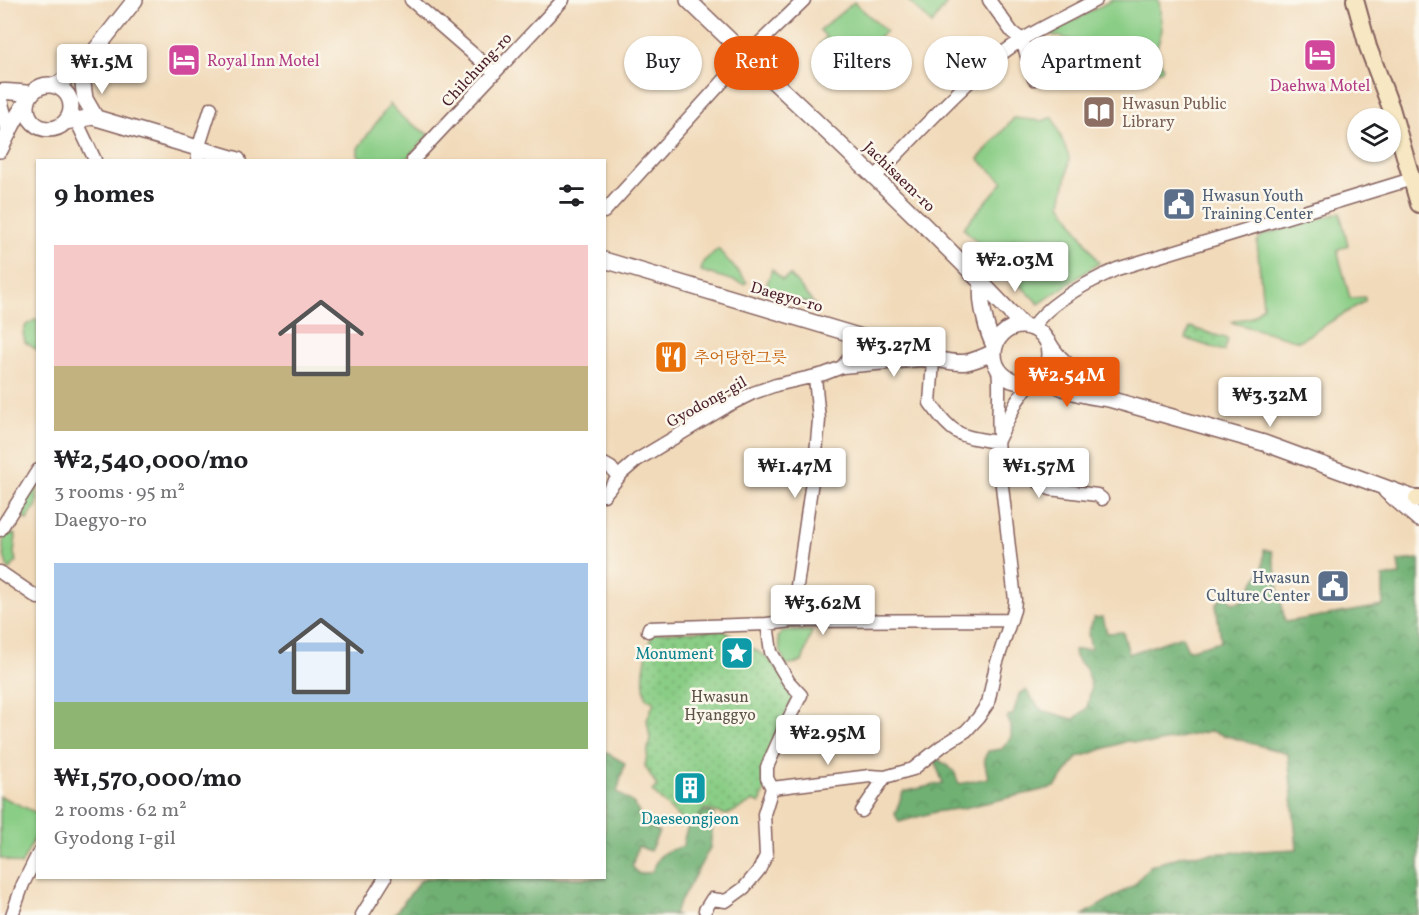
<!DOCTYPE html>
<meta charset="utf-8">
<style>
body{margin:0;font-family:Vollkorn,"Noto Serif KR",serif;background:#f2f2f2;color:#202124;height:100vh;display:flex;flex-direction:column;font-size:22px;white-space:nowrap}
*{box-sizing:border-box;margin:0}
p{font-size:20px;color:#757577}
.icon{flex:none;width:33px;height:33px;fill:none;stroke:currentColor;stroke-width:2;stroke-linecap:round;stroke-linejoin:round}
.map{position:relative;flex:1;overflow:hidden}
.side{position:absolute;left:36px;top:159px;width:570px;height:720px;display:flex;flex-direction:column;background:#fff;border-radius:0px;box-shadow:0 2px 4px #0004}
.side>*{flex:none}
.top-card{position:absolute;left:624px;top:36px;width:570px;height:54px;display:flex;gap:12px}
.controls{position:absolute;left:1347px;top:108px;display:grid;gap:12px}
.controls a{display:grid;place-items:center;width:54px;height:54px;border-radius:50%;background:#fff;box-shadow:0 2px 4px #0004;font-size:30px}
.price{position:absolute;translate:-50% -51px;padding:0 14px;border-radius:6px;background:#fff;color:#222;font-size:20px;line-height:39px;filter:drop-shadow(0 2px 3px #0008)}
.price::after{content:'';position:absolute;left:50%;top:36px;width:18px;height:14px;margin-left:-9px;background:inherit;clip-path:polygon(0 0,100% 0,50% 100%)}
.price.selected{background:#ea580c;color:#fff}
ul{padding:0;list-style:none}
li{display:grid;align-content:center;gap:12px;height:318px;padding:0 18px}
li span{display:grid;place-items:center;height:186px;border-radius:0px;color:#555}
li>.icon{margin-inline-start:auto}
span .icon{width:108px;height:108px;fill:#fffc;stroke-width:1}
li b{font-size:26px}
h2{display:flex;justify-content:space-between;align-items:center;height:72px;padding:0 18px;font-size:26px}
.tag{padding:0 21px;border-radius:27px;background:#fff;box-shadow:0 2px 4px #0004;font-size:21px;line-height:54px}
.tag.selected{background:#ea580c;color:#fff}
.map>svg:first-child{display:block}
.grass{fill:#8acd86;stroke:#6a7658;stroke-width:1.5}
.forest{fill:url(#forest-crowns);stroke:#5c684f;stroke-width:1.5}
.park{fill:url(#park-dots);stroke:#6a7658;stroke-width:1.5}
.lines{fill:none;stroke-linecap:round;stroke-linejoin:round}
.minor-casing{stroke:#84605d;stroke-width:15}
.tertiary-casing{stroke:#84605d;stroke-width:18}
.secondary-casing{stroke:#84605d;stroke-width:20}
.minor{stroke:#fff;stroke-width:12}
.tertiary{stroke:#fff;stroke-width:15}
.secondary{stroke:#f7e8c3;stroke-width:16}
.labels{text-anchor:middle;stroke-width:5;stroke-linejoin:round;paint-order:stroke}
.hotel-label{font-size:16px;fill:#b23c85;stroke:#fbf7ec;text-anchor:start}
.street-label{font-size:16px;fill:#4a1f2b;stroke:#fbf7ec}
.education-label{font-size:16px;fill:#785e54;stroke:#fbf7ec;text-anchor:start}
.service-label{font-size:16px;fill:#4e5e75;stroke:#fbf7ec;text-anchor:start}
.food-label{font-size:16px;fill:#c56008;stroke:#fbf7ec;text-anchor:start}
.culture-label{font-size:16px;fill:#0d838f;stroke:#fbf7ec;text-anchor:end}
.park-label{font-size:16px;fill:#5d5346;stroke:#fbf7ec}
</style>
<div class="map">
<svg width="1419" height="915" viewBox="0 0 1419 915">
<defs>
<pattern id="forest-crowns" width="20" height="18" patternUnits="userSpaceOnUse" patternTransform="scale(1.5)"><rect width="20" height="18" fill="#6fb073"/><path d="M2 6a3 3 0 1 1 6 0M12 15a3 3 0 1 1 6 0" fill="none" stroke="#5d8f5f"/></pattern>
<pattern id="park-dots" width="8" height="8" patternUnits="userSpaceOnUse" patternTransform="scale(1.5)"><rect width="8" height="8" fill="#8acd86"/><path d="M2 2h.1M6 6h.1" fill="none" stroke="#73a66e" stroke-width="1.8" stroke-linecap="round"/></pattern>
</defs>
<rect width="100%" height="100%" fill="#fbf7ec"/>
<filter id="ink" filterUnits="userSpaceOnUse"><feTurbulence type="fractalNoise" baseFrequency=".0167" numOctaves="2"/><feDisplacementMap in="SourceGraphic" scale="12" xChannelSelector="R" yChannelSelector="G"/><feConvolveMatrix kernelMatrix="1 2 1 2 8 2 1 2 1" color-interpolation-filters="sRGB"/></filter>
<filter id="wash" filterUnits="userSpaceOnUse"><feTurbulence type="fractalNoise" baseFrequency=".008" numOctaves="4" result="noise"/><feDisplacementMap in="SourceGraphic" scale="24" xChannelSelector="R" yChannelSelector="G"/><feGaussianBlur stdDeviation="1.35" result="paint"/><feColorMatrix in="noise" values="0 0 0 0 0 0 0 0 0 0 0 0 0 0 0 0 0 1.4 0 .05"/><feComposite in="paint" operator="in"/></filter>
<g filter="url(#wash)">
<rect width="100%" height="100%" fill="#f1daba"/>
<path class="grass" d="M908,0H949L932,24Z
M1112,0H1159L1162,30L1156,51L1163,68L1161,71H1141L1094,46L1048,34Z
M854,2L886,31L866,51L879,65L870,72L861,65L851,75L830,61L833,57L819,45L826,37L820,30Z
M390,104L403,118L429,135L405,160H365L358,155V148Z
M1053,117L1069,157L1068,170L1061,203L1099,263L1039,304L1019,284L1037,265L1014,239L994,258L963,228L1003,182L978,159L1014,118L1042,121Z
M1340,213L1348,245L1337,250L1350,298L1365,297V301L1299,341L1230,322L1252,317L1263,306L1257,242L1262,235Z
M718,249L747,282L744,284L701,271L703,262Z
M772,269L782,280L790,275L815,305L765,290Z
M37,319L38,320L37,350L25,342L23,333L26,325Z
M37,479V505L27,520L20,516L18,511Z
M5,534H14L16,536L14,554L17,561L9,570C4,559 0,546 5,534Z
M783,631H812L802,662L786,665L780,650L778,638Z
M0,796L37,813V833L21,865L0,858Z"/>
<path class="forest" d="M1264,550L1272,551L1285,622L1383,606V577L1400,575L1398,561L1419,559V915H1083L1134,885L1150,866L1185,855L1297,849L1288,754L1210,731L1151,744L1127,741L1077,758L1055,787L964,808L935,812L899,822L895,814L903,792L943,783L934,760L938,759L954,771L959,784L988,778L984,759L988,751L1002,749L1011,737V726L1007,718L1009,715H1013L1019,694L1026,690L1041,710C1053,712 1062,717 1074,719L1087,708L1091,688L1086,669L1075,657L1074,650L1091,649L1088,633L1094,618L1103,617L1107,633L1123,632L1129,654L1182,636L1188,650L1221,641L1216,605L1227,591L1232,603L1242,601L1263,568Z
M605,752L625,763L617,792L633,803L646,824L659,832L650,851L638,846L632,866L639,874L652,872C658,852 665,851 684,846C683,829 692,822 704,811L714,814L710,848L674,913L677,915H394L420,881L425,878H604Z"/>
<path class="park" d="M1190,327L1228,339L1224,351L1186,339Z
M722,630L770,659L795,695L760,804L754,801L727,815L705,809L688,827L652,791L657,786L645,766L650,739L647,720L654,702L647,699C639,677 647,655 652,633Z"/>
</g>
<g filter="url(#ink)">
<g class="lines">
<g class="minor-casing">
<path id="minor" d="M411,0L495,73
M989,0L1012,32L1022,40L1034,79
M76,120L95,160
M198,160V149L211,108
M413,160L563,0
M875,177C916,136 959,87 1004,52C1032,31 1065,17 1096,0
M604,212L746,56L804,0
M1032,328C1049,302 1088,282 1117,269L1412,179
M842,367L921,360L930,361
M998,368C1001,392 997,412 999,435
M997,442L1017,401L1033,379
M997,456L1050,489L1097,495L1102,499
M604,464L611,468L618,477
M604,495L622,473L637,460L727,406L753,393L776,385L824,374L842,367L850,357L860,337
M0,530L38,470
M0,572L38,598
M792,621L816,453L819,420L815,377
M648,631L649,628L767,624L792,621L1011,620
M772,788L870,776L885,777
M862,811L885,777L913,769L942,746L966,731L978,718L988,703L996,665L1014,610L1015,600L997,442C957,436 954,435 930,403L933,361
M705,910L712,899L726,901L744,888L759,870L766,856L764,814L772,788L767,778V767L787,722L801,695L789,682L771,652L767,624
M12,915L23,884L38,854
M362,915L385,878"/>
</g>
<g class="tertiary-casing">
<path id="tertiary" d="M688,0C800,108 917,213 1023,326
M82,76L85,99L96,118
M27 107a22 22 0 1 1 44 0a22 22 0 1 1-44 0Z
M55,86L82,67L135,0
M0,92C6,90 23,94 31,93
M0,102L9,133
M65,122L93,117L238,160
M0,150C9,133 15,116 28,100
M604,260L935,359C964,365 968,364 994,352
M982,285C979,300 987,334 995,347
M994 354a28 28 0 1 1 56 0a28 28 0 1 1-56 0Z
M1048,342C1052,349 1057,356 1063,361C1078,375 1095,384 1109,399
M1040,376C1066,391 1078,395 1109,399L1264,443L1419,500
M1386,491L1419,519"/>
</g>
<g class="secondary-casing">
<path id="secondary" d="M1355,0L1368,47L1391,108L1419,204
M1417,499H1419"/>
</g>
<use href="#minor" class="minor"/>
<use href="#tertiary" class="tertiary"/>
<use href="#secondary" class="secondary"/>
</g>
</g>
<defs>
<g id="hotel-square" transform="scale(1.725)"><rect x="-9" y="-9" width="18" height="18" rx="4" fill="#d1479c" stroke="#fbf7ec"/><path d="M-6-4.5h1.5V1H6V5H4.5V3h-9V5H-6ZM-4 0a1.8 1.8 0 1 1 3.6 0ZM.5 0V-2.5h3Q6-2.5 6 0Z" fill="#fff"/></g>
<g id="library-square" transform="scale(1.725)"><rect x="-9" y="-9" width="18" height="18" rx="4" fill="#8d6e63" stroke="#fbf7ec"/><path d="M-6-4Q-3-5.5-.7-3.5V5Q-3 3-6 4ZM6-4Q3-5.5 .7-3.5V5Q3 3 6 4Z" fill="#fff"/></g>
<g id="civic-square" transform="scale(1.725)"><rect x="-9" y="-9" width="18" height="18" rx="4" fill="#5c6f8a" stroke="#fbf7ec"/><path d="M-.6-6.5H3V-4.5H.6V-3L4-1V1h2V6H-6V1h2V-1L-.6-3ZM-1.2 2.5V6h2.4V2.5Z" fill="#fff"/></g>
<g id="restaurant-square" transform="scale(1.725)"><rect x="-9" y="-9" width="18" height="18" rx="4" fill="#e8710a" stroke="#fbf7ec"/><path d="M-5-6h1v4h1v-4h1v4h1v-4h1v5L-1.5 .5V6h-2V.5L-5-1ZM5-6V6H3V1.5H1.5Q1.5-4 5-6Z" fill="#fff"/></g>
<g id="sight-square" transform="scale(1.725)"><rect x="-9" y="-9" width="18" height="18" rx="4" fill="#0f9aa8" stroke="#fbf7ec"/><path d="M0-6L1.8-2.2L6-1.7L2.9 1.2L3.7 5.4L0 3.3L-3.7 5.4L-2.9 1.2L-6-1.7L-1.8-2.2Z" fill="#fff"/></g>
<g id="building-square" transform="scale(1.725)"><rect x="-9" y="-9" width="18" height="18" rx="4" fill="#0f9aa8" stroke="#fbf7ec"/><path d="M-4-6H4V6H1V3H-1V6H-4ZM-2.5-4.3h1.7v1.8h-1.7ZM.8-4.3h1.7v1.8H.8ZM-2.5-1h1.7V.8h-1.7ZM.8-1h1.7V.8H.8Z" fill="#fff"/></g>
</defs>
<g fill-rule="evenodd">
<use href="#hotel-square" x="1320" y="55"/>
<use href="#hotel-square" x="184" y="60"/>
<use href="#library-square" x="1099" y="112"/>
<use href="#civic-square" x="1179" y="204"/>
<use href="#restaurant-square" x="671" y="357"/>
<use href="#civic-square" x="1333" y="586"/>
<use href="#sight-square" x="737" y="653"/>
<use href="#building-square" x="690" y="788"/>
</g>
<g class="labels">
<g class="hotel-label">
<text x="207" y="66">Royal Inn Motel</text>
<text x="1320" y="91" text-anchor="middle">Daehwa Motel</text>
</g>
<g class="street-label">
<text transform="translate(476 69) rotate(-47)" y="6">Chilchung-ro</text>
<text transform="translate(900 176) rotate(44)" y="6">Jachisaem-ro</text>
<text transform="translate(787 296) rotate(16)" y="6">Daegyo-ro</text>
<text transform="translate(706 401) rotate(-29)" y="6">Gyodong-gil</text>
</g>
<g class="education-label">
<text x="1122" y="109">Hwasun Public<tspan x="1122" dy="18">Library</tspan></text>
</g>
<g class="service-label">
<text x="1202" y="201">Hwasun Youth<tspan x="1202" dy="18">Training Center</tspan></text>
<text x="1310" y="583" text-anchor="end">Hwasun<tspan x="1310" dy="18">Culture Center</tspan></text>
</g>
<g class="food-label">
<text x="694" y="363">추어탕한그릇</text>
</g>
<g class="culture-label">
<text x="714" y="659">Monument</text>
<text x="690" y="824" text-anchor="middle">Daeseongjeon</text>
</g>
<g class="park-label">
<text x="720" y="702">Hwasun<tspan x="720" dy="18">Hyanggyo</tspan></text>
</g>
</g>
</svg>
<div class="controls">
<a><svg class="icon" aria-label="layers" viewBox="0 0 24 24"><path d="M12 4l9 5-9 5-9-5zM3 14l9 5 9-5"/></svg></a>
</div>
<b class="price" style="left:102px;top:95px">₩1.5M</b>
<b class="price" style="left:1015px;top:293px">₩2.03M</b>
<b class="price" style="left:894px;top:378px">₩3.27M</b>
<b class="price selected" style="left:1067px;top:408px">₩2.54M</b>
<b class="price" style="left:1270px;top:428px">₩3.32M</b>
<b class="price" style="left:795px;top:499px">₩1.47M</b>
<b class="price" style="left:1039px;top:499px">₩1.57M</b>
<b class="price" style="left:823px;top:636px">₩3.62M</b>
<b class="price" style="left:828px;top:766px">₩2.95M</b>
<div class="top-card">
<a class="tag">Buy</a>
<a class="tag selected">Rent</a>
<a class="tag">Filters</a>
<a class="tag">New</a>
<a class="tag">Apartment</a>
</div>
<section class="side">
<h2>9 homes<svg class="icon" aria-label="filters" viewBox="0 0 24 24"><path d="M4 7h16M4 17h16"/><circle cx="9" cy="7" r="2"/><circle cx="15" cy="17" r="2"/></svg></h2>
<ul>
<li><span style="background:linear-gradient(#f6c9c9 65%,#c2b280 0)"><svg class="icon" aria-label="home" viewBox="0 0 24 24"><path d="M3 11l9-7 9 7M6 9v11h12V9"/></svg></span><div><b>₩2,540,000/mo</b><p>3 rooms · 95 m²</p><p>Daegyo-ro</p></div></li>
<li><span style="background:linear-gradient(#a9c7e8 75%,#8fb573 0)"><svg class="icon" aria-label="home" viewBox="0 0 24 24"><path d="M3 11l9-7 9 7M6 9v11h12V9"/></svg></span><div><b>₩1,570,000/mo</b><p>2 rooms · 62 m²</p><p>Gyodong 1-gil</p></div></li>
</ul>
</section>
</div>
